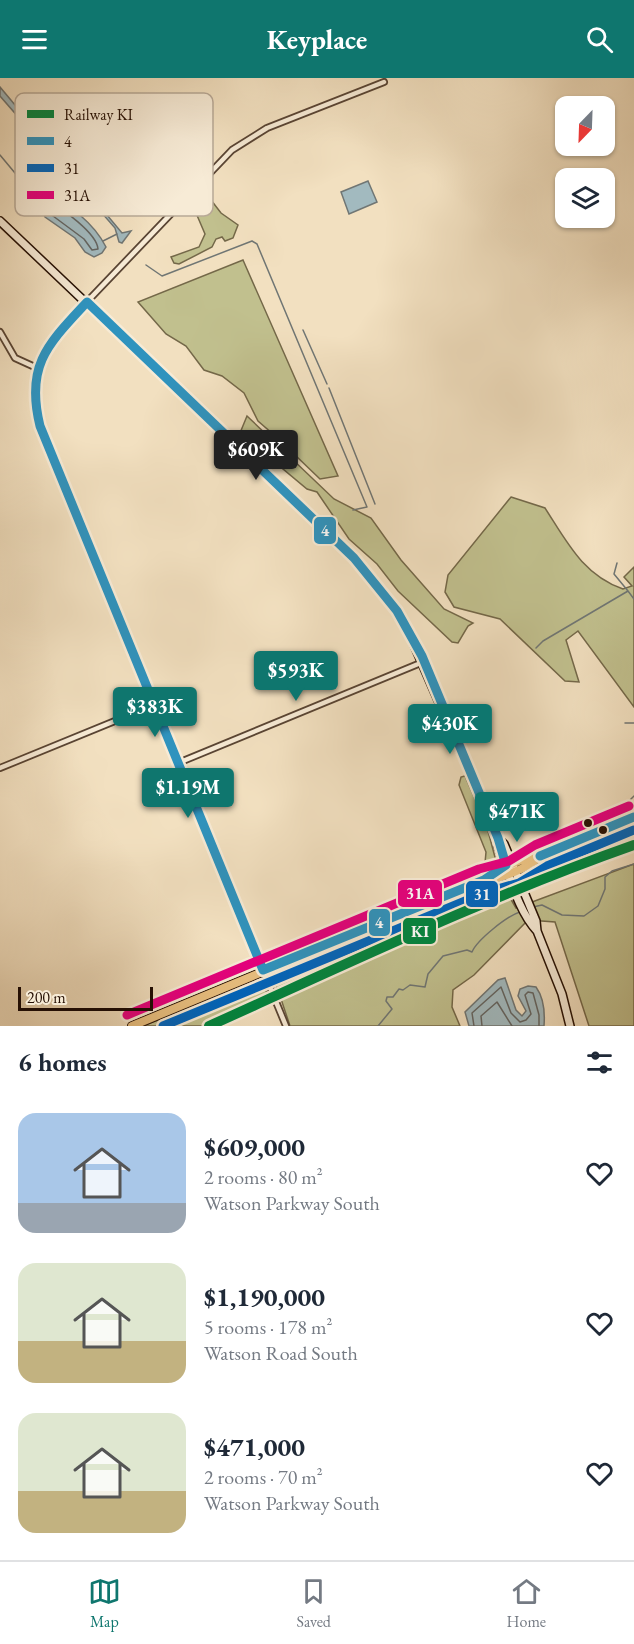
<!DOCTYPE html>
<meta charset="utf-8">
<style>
body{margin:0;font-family:"EB Garamond",serif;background:#f2f2f3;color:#1f2937;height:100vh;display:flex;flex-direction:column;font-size:22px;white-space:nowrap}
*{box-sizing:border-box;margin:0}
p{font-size:20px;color:#747a83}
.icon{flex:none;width:33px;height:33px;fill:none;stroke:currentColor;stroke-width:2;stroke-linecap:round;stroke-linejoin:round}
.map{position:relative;height:948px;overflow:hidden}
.sheet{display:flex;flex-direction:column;background:#fff;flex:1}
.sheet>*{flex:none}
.needle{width:39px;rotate:203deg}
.buttons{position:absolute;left:555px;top:18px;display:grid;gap:12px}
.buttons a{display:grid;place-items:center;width:60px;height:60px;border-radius:12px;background:#fff;box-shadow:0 2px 4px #0004;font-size:30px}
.scale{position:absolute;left:18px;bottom:15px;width:135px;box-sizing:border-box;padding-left:6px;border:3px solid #261004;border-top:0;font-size:16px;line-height:21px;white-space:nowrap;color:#261004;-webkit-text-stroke:4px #f7ebd6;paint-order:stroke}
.price{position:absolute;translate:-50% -51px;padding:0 14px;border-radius:6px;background:#0f766e;color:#fff;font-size:20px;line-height:39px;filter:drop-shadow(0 2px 3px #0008)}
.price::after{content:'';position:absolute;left:50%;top:36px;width:18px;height:14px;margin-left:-9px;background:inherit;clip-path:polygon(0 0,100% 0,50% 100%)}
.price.selected{background:#222;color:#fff}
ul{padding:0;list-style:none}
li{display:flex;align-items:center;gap:18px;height:150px;padding:0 18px}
li span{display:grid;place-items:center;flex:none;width:168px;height:120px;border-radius:18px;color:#555}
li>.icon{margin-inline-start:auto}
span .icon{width:72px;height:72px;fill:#fffc;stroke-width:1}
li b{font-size:26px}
h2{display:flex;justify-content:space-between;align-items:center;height:72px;padding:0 18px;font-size:26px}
header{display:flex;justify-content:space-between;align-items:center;height:78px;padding:0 18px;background:#0f766e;color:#fff;font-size:27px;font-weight:700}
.tabs{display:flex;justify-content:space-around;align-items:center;height:84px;border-top:2px solid #e0e1e3;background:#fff;font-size:16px;color:#747a83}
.tabs a{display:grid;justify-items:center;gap:3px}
.tabs .selected{color:#0f766e}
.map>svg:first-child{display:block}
.green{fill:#c1c08e;stroke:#746849;stroke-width:1.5}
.water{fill:#a2babf;stroke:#707674;stroke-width:1.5}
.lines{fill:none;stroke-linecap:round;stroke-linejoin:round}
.shore{stroke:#646562;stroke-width:1.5}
.stream{stroke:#707674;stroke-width:1.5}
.minor-casing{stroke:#594433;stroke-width:8}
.secondary-casing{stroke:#261004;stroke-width:10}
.primary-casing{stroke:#261004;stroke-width:10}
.minor{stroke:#f7ebd6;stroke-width:4.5}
.secondary{stroke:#f7ebd6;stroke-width:7}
.primary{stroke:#e9c080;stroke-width:8}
.bus-1-casing{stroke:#f7ebd6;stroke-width:14}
.bus-2-casing{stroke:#f7ebd6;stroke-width:14}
.bus-3-casing{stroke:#f7ebd6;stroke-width:14}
.bus-1{stroke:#2f93be;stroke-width:9}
.bus-2{stroke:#0065bd;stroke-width:9}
.bus-3{stroke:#e5007d;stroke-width:9}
.rail-1-casing{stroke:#f7ebd6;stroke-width:15}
.rail-1{stroke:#00853f;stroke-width:10}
.bus-dot{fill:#261004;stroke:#f7ebd6;stroke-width:2}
.key{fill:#f7ebd6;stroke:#b8a997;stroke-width:1.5}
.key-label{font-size:16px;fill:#261004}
.line-badge{stroke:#f7ebd6;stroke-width:2}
.badge-label{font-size:16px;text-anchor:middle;font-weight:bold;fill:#fff}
</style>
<header><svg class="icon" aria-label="menu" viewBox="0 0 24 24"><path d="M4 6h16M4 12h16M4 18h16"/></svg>Keyplace<svg class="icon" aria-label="search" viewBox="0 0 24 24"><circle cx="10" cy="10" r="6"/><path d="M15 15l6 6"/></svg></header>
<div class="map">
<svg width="634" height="948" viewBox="0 0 634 948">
<rect width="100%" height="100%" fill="#f2e0c0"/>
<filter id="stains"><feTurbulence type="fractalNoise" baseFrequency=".00333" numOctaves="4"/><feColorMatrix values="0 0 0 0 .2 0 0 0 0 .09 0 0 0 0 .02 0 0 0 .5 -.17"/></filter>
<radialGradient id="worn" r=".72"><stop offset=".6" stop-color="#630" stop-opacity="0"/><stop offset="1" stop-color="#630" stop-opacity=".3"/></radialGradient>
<path class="green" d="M211,122L221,135L238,147L233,160L225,163L222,159L216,161L212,169L179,186L174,185L171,179L199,169L205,156L196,135Z
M243,182L338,398L320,401L294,376L290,365L281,357L273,356L258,343L244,315L222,298L204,292L186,268L166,256L138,224Z
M247,338L334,421L371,440L401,482L444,531L473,545L468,548L458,565L452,564L398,513L377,486L349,461L317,414L307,411L240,355Z
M511,419L545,430C567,464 583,497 623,511L632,508L624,499L634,489V629L578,553L566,562L579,604L565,603L500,541L454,529L445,514L448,497Z
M465,698L487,749L496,783L493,789L437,815L432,812L433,805L437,803L439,806L485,785L486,774L459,707L461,699Z
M634,786V948H589L555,844L528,842L474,897L453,912L452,929L460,948H290L280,918L379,872L509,818L516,830Z
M499,803L506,807L508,814L278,915L273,896Z
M256,903L264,908L268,918L203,948H143Z"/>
<path class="water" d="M0,9L122,155L131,153L122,165L119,164L115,150L0,18Z
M368,103L377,124L349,136L341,114Z
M44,117C68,123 95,147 106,169L102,175L94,179L85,174L75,160L45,139L40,127Z
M505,900L516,932L522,938L526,933L518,918L520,911L528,908L536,909C544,920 545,935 544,948H469L465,934L498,902Z"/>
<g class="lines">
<path class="shore" d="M48,125C62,129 97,156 98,171L92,172L84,161L49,135L46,129Z
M474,948L472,935L501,909L511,935L520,944L526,942L531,936L525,917L528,914L533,915L539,937V948
M482,948L481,938L497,924L512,948"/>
<path class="stream" d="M0,77L40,125
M103,163L117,156
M146,187L162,198L252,163L257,166L367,429L353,432
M303,252L327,306
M329,310L375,426
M628,513L634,521
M536,570L543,563L628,513L614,496L617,485
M625,645H634
M630,735L627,725L634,718
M630,752L633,746
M533,829L542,827L562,837L584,838L598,828L605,811V799L612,793L634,786
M378,948L392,931L386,923L387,919H393L399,911L403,912L410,907L425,909L428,896L443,878L467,872L472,874C477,862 507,838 520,834"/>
<g class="minor-casing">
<path id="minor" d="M0,254L15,280L37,290
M178,685L423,584
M0,690L154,627
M286,948L61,404C38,344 16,309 60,252L232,72L267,50L384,4"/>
</g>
<g class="secondary-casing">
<path id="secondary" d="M0,143L354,480L384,515L408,553L498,760L504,766L536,843L537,853L562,916L570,948
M498,760V768C509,794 517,832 537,853"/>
</g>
<g class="primary-casing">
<path id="primary" d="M484,802L487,796L533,777L540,778
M132,948L484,802C498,802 531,789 540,778L634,739"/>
</g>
<use href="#minor" class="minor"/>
<use href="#secondary" class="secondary"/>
<use href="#primary" class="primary"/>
<g class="bus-1-casing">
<path id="bus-1" d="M87,224L354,480L397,533L422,578L498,760L506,787L484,802L263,892L40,348C25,287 48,266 87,224Z
M540,778L634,739"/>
</g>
<g class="bus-2-casing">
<path id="bus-2" d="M163,948L487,814L519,805L547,788L634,752"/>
</g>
<g class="bus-3-casing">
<path id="bus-3" d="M127,937L479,791L509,783L535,767L629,728"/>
</g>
<use href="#bus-1" class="bus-1"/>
<use href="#bus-2" class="bus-2"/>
<use href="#bus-3" class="bus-3"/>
<g class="rail-1-casing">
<path id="rail-1" d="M209,948C349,885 489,818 634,767"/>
</g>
<use href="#rail-1" class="rail-1"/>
</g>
<g class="bus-dot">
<circle cx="588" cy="745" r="5"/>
<circle cx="603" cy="752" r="5"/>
</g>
<rect x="15" y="15" width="198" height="123" rx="9" class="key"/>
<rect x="27" y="32" width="27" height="8" fill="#00853f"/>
<rect x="27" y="59" width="27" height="8" fill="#2f93be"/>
<rect x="27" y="86" width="27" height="8" fill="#0065bd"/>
<rect x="27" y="113" width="27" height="8" fill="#e5007d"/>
<g class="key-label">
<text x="64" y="42">Railway KI</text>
<text x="64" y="69">4</text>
<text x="64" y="96">31</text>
<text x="64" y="123">31A</text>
</g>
<g class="line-badge">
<rect x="313" y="438" width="24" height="29" rx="6" fill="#2f93be"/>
<rect x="397" y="801" width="46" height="29" rx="6" fill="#e5007d"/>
<rect x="465" y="802" width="34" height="28" rx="6" fill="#0065bd"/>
<rect x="368" y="830" width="23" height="29" rx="6" fill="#2f93be"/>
<rect x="402" y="839" width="35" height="28" rx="6" fill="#00853f"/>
</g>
<g class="badge-label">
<text x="325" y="458">4</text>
<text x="420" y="821">31A</text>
<text x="482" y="822">31</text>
<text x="379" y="850">4</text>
<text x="420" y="859">KI</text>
</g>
<rect width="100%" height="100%" filter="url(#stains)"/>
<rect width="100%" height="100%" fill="url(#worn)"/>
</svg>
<div class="buttons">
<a><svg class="needle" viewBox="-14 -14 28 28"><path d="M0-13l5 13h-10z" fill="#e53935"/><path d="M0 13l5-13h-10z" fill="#747a83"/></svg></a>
<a><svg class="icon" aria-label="layers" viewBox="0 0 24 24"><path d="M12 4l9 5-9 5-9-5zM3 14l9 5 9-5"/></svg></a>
</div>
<div class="scale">200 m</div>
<b class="price selected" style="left:256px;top:403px">$609K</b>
<b class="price" style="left:296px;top:624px">$593K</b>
<b class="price" style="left:155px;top:660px">$383K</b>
<b class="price" style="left:450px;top:677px">$430K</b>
<b class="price" style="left:188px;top:741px">$1.19M</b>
<b class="price" style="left:517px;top:765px">$471K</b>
</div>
<section class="sheet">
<h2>6 homes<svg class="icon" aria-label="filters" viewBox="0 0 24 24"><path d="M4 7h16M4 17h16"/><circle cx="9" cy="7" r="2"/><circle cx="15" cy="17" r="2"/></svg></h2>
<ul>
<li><span style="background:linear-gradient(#a9c7e8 75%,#9aa5b1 0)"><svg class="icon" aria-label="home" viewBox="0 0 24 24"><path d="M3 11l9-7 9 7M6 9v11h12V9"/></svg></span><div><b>$609,000</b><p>2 rooms · 80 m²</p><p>Watson Parkway South</p></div><svg class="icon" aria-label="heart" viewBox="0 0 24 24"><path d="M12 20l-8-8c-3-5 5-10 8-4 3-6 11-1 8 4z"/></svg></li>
<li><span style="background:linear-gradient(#dfe7d0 65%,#c2b280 0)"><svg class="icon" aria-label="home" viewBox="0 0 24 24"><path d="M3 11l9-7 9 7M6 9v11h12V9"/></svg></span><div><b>$1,190,000</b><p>5 rooms · 178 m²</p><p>Watson Road South</p></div><svg class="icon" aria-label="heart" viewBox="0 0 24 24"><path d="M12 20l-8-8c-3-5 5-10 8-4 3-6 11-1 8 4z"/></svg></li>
<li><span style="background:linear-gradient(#dfe7d0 65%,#c2b280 0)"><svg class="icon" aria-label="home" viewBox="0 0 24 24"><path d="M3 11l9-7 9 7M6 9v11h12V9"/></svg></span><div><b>$471,000</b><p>2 rooms · 70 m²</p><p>Watson Parkway South</p></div><svg class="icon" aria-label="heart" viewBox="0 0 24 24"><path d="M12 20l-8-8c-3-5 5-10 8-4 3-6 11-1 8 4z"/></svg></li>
</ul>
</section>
<nav class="tabs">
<a class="selected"><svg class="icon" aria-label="map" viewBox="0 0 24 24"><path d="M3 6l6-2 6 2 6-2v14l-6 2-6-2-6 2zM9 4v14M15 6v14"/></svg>Map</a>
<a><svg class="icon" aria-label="saved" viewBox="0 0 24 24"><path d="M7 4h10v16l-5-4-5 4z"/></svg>Saved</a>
<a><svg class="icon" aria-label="home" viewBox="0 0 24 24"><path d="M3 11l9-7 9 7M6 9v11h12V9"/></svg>Home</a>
</nav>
